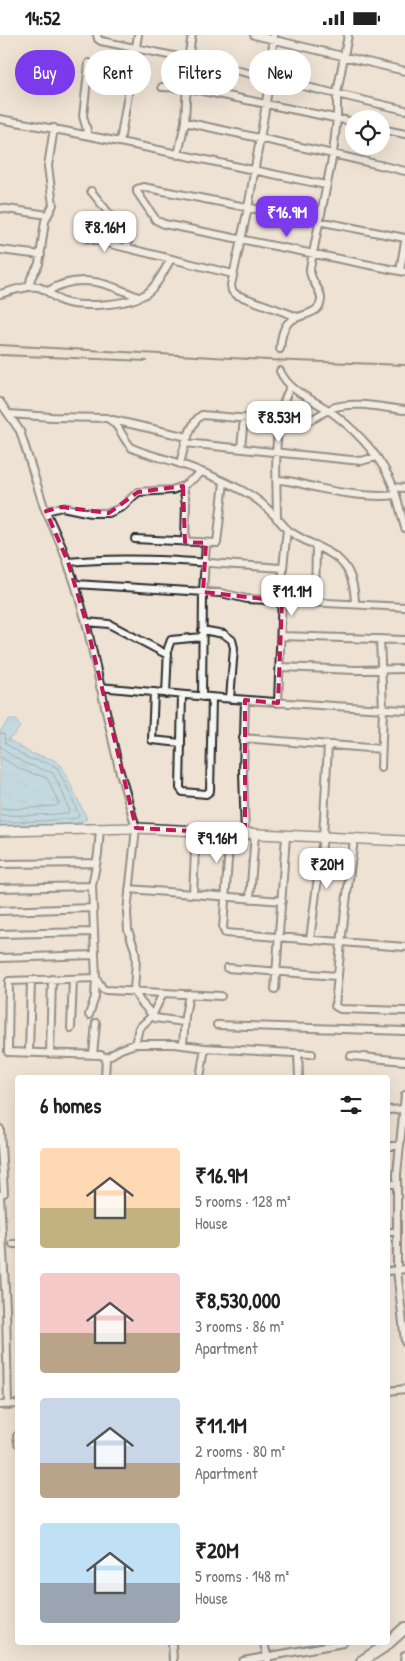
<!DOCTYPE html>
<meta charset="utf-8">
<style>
body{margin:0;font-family:"Patrick Hand",sans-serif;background:#f2f2f2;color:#222;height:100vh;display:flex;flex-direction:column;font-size:19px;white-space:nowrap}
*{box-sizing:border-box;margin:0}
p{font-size:16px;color:#767676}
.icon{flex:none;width:28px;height:28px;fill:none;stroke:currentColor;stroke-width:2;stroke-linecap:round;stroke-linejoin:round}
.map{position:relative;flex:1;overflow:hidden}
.side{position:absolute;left:15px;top:1040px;width:375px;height:570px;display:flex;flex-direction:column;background:#fff;border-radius:5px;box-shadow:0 5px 20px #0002}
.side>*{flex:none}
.banner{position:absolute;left:15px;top:15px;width:375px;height:45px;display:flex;gap:10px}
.fabs{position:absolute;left:345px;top:75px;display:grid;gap:10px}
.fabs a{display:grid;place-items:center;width:45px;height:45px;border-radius:50%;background:#fff;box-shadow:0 5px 20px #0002;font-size:25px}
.price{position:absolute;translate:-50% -42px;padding:0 11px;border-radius:10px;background:#fff;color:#222;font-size:16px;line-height:32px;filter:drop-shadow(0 1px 2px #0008)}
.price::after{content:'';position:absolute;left:50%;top:30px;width:15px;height:11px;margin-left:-8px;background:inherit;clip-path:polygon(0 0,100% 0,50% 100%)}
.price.on{background:#7c3aed;color:#fff}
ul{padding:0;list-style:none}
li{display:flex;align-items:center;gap:15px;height:125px;padding:0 25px}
li span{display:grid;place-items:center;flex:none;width:140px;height:100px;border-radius:5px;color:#555}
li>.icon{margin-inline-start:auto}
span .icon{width:60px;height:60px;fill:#fffc;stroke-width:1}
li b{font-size:21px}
h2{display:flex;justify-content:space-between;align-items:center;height:60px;padding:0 25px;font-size:21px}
.pill{padding:0 18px;border-radius:22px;background:#fff;box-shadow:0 5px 20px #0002;font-size:18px;line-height:45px}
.pill.on{background:#7c3aed;color:#fff}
.status{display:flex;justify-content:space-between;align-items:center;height:35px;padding:0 25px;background:#fff;direction:ltr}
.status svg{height:14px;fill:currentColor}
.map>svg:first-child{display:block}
.water{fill:url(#water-ripples);stroke:#668da1}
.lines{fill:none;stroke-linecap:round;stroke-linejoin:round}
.shore{stroke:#536c79;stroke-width:1}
.street-tunnel{stroke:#c7bdb2;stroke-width:6;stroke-dasharray:6 3;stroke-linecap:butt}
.street-casing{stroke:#2b2b2b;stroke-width:10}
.secondary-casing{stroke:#2b2b2b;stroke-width:12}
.primary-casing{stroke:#2b2b2b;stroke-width:14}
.street{stroke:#f6f6f2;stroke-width:6}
.secondary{stroke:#f6f6f2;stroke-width:9}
.primary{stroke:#f6f6f2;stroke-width:10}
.rail{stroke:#2b2b2b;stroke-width:2}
.marked{fill:none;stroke:#c2185b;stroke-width:4;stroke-dasharray:10 6;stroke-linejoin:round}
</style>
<div class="status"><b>14:52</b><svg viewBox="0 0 49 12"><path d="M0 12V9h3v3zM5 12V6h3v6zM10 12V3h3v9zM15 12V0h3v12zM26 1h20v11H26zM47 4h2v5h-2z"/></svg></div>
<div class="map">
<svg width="405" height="1626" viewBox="0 0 405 1626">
<defs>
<pattern id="water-ripples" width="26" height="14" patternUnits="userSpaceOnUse" patternTransform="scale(1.25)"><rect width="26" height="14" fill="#8eceef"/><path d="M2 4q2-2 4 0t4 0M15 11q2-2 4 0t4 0" fill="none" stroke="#7bb1cd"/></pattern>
</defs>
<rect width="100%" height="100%" fill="#eee2d4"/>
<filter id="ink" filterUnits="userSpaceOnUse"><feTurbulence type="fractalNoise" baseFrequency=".02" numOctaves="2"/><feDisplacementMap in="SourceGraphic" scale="10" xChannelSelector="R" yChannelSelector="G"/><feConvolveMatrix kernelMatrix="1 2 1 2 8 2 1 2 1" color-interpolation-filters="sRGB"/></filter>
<g filter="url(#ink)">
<path class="water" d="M9,685H16L20,692L15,699L8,704L30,718L52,724L61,730L87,784C71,794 19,793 0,791V696Z"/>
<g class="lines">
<path class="shore" d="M0,698L4,699L5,708L27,723L50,729L57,733L70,758L79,781L77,783C51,786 26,787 0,787
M0,711L8,718L24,728L53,738L64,761L69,775L68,778C45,780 23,781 0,780
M0,722L22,735L47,743L59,769L55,771L16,774L0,773"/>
<path class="street-tunnel" d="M280,314V336"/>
<g class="street-casing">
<path id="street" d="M97,0L98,4L101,6L188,24L405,75
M254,0L405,36
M274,0L266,69L248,173L231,250L232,256L237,260L298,282
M162,52L188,53L354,87
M0,84C109,103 217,128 326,150
M185,87L333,119L405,136
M381,94L405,99
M88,99L83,81L89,28
M120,107L138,0
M178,120L185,87L188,24L192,0
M91,156L127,201L128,212
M0,173L48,180
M86,203L233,239
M405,203L143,152L137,154V157L156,185L164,189L405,237
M0,215L41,220
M400,236L405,206
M29,252L31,243L39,229L45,186L53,170L48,131L54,93
M48,256C79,237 107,248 138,262
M0,259C12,256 26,250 38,252C48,254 54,264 64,267C84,273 130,270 147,258C158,250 164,235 171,224
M280,314C281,305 282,295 288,288C298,278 320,281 321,265C322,253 309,247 310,233L333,119L337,83V58L348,0
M280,336C289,356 310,363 327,374C351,391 375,415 389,442C397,457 400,476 405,493
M0,367L20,396L44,472L62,512L75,549L86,587L119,734L136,793L127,877L128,895L135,915L136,924L134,956L140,966L155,983L184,987
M9,379L52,382L107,383C120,389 122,404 132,413C145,419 159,422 172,426C196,434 221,444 243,456C256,462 266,472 276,482C280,486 284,492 289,496C325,520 354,516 355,569
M113,385L188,402
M185,408L361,426L376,422
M241,413L244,383
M180,429C183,416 190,386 202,380L300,388C314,387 322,376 335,372C357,366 383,373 405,375
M277,445C292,445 304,450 318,453C339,458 374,463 395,460
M183,451L186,469L185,507
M393,452L405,453
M46,476L62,472L91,478H109L122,472L138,457L172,455L183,451L201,438
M277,484C277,443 271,389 290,352
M135,504L217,508L224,447
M68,527C138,520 212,529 283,533
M75,549L221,558L247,564L405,572
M315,567L316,510
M86,587L109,589L168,620
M202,595L224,599L232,605L234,613L230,664
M282,601L405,605
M380,604L383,674L381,733
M280,632L356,635L405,634
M100,652C201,662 303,670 405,675
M154,657L152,705L181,708
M166,659L168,613L171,605L202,602
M182,660L180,753L183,757L206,759L210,756L212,663
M202,662L203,557L206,508
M278,668L283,533L287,494
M243,703L382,714
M230,798L223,893L225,898L405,912
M245,799L243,737L245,665
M354,804L341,908L335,971L340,974L405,976
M0,829L96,828
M0,853L92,851
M129,854L282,866
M193,859L196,796
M250,863L255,799
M0,876L93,873
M0,899L93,897
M310,905L323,802L328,710
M0,923L95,920
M227,933L337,941
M275,954L286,801
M89,980L95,962L96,943L92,851L98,819L100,794
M217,990L405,996
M71,993L73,944
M135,1009L139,993L152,981L163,958
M183,1010L185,981L189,959
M29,1018L31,945
M298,1018L299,1042
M50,1019L52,944
M93,1020L96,988
M351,1021L405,1026
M106,1023L121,1014L135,1009H175L205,1013L312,1019
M105,1042L106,1023L101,1020L8,1017L9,946L96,943L103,954L106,955L221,961
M200,1042L205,1013
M405,1060L397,1139V1235L405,1234
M388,1075L404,1074
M0,1094L4,1158
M388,1111H400
M388,1149H396
M0,1160L6,1272L8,1370
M388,1197H397
M13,1209H18
M388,1236L397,1235L405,1307
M388,1356L405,1354
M0,1370L18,1369
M17,1401L18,1408
M172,1608L173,1626
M264,1608L268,1625
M243,1626L343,1608
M404,1626L405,1620"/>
</g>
<g class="secondary-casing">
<path id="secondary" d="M0,796L136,793L405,806"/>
</g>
<g class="primary-casing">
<path id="primary" d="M362,1626L385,1611L405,1593"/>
</g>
<use href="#street" class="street"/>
<use href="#secondary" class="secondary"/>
<use href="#primary" class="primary"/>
<path class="rail" d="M0,310L268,325L405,330
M0,320L147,326"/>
</g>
</g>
<path d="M0 0H405V1626H0ZM183,451L185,507L206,508L203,557L282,566L278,668L245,665V799L136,793L86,587L68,527L46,476L62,472L109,478L138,457Z" fill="#eee2d4" fill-opacity=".55" fill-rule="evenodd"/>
<path class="marked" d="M183,451L185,507L206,508L203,557L282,566L278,668L245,665V799L136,793L86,587L68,527L46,476L62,472L109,478L138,457Z"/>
</svg>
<div class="fabs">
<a><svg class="icon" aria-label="locate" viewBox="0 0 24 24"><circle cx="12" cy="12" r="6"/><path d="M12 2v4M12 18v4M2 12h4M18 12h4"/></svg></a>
</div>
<b class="price on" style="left:287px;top:203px">₹16.9M</b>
<b class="price" style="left:105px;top:218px">₹8.16M</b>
<b class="price" style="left:279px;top:408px">₹8.53M</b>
<b class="price" style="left:292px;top:582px">₹11.1M</b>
<b class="price" style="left:217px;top:829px">₹9.16M</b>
<b class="price" style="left:327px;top:855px">₹20M</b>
<div class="banner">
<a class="pill on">Buy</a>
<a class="pill">Rent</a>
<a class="pill">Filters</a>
<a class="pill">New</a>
</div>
<section class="side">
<h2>6 homes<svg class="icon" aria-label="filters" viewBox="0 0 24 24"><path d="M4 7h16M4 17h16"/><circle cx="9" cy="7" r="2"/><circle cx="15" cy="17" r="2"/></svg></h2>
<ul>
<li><span style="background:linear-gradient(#ffd9b3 60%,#c2b280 0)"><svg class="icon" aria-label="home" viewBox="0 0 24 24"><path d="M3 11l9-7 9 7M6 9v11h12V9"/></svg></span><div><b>₹16.9M</b><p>5 rooms · 128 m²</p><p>House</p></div></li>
<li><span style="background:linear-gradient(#f6c9c9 60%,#b9a48a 0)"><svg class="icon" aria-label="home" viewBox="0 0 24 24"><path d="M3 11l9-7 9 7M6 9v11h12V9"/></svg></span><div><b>₹8,530,000</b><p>3 rooms · 86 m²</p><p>Apartment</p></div></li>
<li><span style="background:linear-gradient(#c9d6e8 65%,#b9a48a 0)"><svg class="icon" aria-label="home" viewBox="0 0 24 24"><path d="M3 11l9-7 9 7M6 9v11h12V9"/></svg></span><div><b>₹11.1M</b><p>2 rooms · 80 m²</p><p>Apartment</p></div></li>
<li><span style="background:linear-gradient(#bfe0f5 60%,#9aa5b1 0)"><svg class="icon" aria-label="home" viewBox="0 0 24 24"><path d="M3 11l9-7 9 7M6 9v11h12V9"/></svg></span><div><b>₹20M</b><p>5 rooms · 148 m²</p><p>House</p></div></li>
</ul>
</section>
</div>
